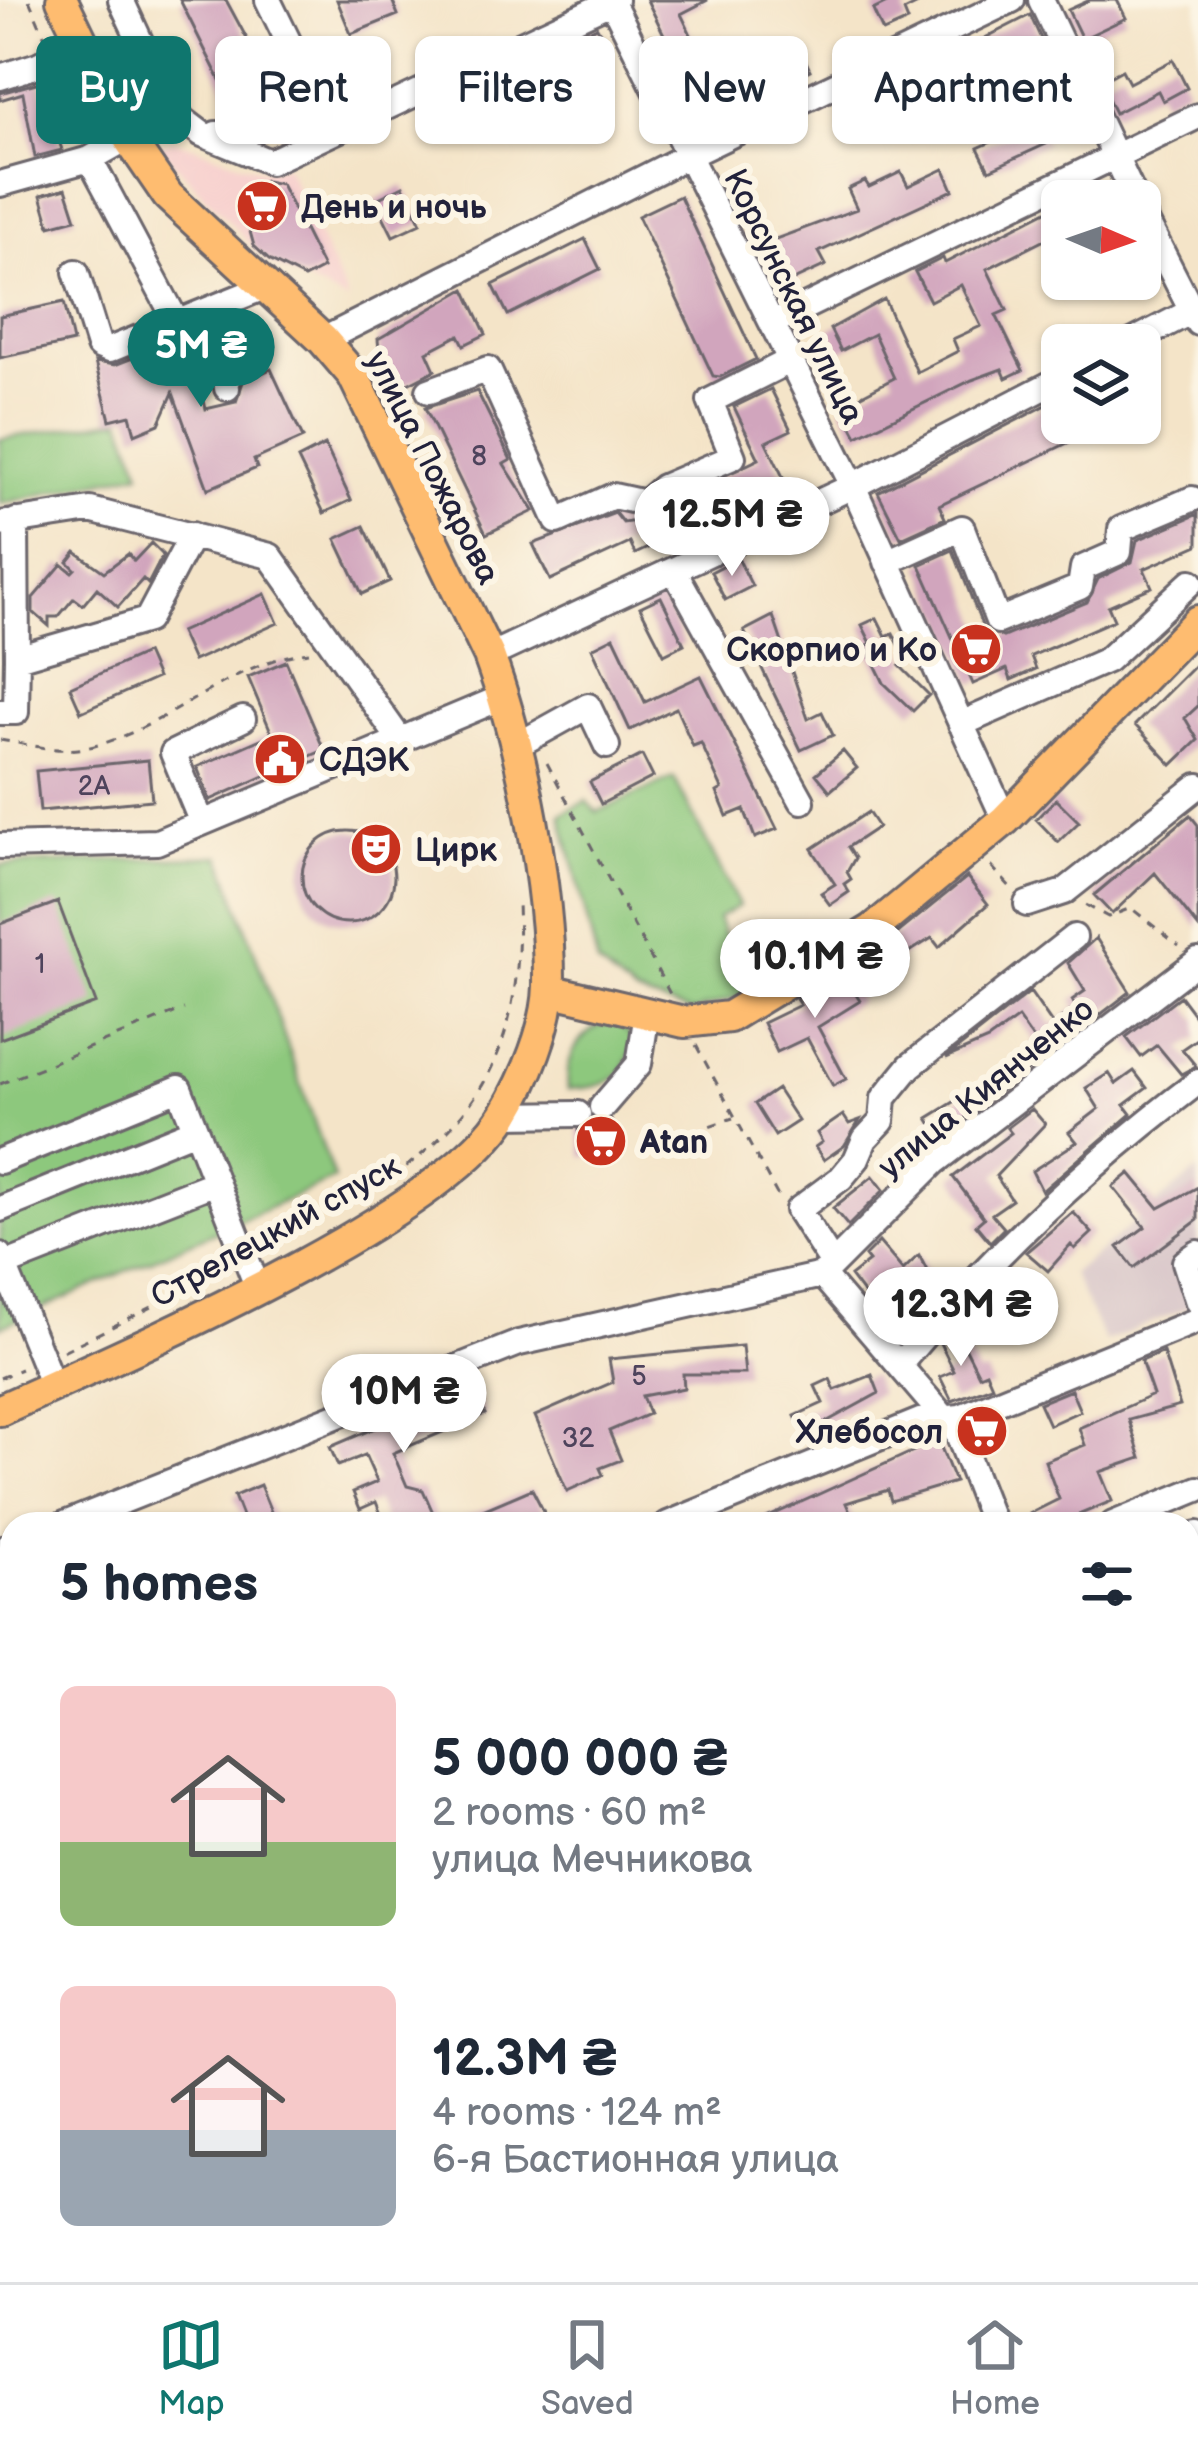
<!DOCTYPE html>
<meta charset="utf-8">
<style>
body{margin:0;font-family:"Balsamiq Sans",sans-serif;background:#f2f2f3;color:#1f2937;height:100vh;display:flex;flex-direction:column;font-size:45px;white-space:nowrap}
*{box-sizing:border-box;margin:0}
p{font-size:39px;color:#747a83}
.icon{flex:none;width:66px;height:66px;fill:none;stroke:currentColor;stroke-width:2;stroke-linecap:round;stroke-linejoin:round}
.map{position:relative;flex:1;overflow:hidden}
.details{position:absolute;left:0px;top:1512px;width:1200px;height:771px;display:flex;flex-direction:column;background:#fff;border-radius:36px 36px 0 0;box-shadow:0 3px 9px #0004}
.details>*{flex:none}
.hud{position:absolute;left:36px;top:36px;width:1128px;height:108px;display:flex;gap:24px}
.needle{width:78px;rotate:92deg}
.controls{position:absolute;left:1041px;top:180px;display:grid;gap:24px}
.controls a{display:grid;place-items:center;width:120px;height:120px;border-radius:18px;background:#fff;box-shadow:0 3px 9px #0004;font-size:60px}
.price{position:absolute;translate:-50% -102px;padding:0 27px;border-radius:42px;background:#fff;color:#222;font-size:39px;line-height:78px;filter:drop-shadow(0 3px 6px #0008)}
.price::after{content:'';position:absolute;left:50%;top:72px;width:36px;height:27px;margin-left:-18px;background:inherit;clip-path:polygon(0 0,100% 0,50% 100%)}
.price.active{background:#0f766e;color:#fff}
ul{padding:0;list-style:none}
li{display:flex;align-items:center;gap:36px;height:300px;padding:0 60px}
li span{display:grid;place-items:center;flex:none;width:336px;height:240px;border-radius:18px;color:#555}
li>.icon{margin-inline-start:auto}
span .icon{width:144px;height:144px;fill:#fffc;stroke-width:1}
li b{font-size:51px}
h2{display:flex;justify-content:space-between;align-items:center;height:144px;padding:0 60px;font-size:51px}
.pill{padding:0 42px;border-radius:18px;background:#fff;box-shadow:0 3px 9px #0004;font-size:42px;line-height:108px}
.pill.active{background:#0f766e;color:#fff}
.menu{display:flex;justify-content:space-around;align-items:center;height:168px;border-top:3px solid #e0e1e3;background:#fff;font-size:33px;color:#747a83}
.menu a{display:grid;justify-items:center;gap:6px}
.menu .active{color:#0f766e}
.map>svg:first-child{display:block}
.built{fill:#f7d0ce}
.industrial{fill:#d2bec4}
.green{fill:#8dc87d;stroke:#58755c;stroke-width:3}
.building{fill:#d1a5bd}
.lines{fill:none;stroke-linecap:round;stroke-linejoin:round}
.minor-casing{stroke:#6c666c;stroke-width:30}
.major-casing{stroke:#6c666c;stroke-width:36}
.path{stroke:#6c666c;stroke-width:3;stroke-dasharray:9 9;stroke-linecap:butt}
.minor{stroke:#fff;stroke-width:24}
.major{stroke:#febc70;stroke-width:30}
.labels{text-anchor:middle;stroke-width:12;stroke-linejoin:round;paint-order:stroke}
.number-label{font-size:27px;fill:#4e435c}
.poi-label{font-size:33px;font-weight:bold;fill:#22223b;stroke:#fcf5e5;text-anchor:start}
.street-label{font-size:33px;fill:#22223b;stroke:#fcf5e5}
</style>
<div class="map">
<svg width="1198" height="2282" viewBox="0 0 1198 2282">
<rect width="100%" height="100%" fill="#fcf5e5"/>
<filter id="ink" filterUnits="userSpaceOnUse"><feTurbulence type="fractalNoise" baseFrequency=".00833" numOctaves="2"/><feDisplacementMap in="SourceGraphic" scale="24" xChannelSelector="R" yChannelSelector="G"/><feConvolveMatrix kernelMatrix="1 2 1 2 8 2 1 2 1" color-interpolation-filters="sRGB"/></filter>
<filter id="wash" filterUnits="userSpaceOnUse"><feTurbulence type="fractalNoise" baseFrequency=".004" numOctaves="4" result="noise"/><feDisplacementMap in="SourceGraphic" scale="48" xChannelSelector="R" yChannelSelector="G"/><feGaussianBlur stdDeviation="2.7" result="paint"/><feColorMatrix in="noise" values="0 0 0 0 0 0 0 0 0 0 0 0 0 0 0 0 0 1.4 0 .05"/><feComposite in="paint" operator="in"/></filter>
<g filter="url(#wash)">
<rect width="100%" height="100%" fill="#f4e4c8"/>
<path class="built" d="M174,140L263,171L286,166L349,302L267,262L158,146Z"/>
<path class="industrial" d="M1198,1170V1303L1105,1342L1072,1274Z"/>
<path class="green" d="M122,419L141,472L0,504V439Z
M674,778L739,906L718,918L746,994L692,1012L634,994L598,965L561,814L587,801L597,812Z
M221,856L334,1179L0,1327V865Z
M615,1019L635,1040C624,1081 609,1087 568,1089C564,1053 583,1029 615,1019Z"/>
<g id="blocks">
<path class="building" d="M180,0H226L267,76L228,96Z
M337,0H392L398,15L351,34Z
M647,0H708L681,14L695,43L673,53Z
M893,0H926L904,11L908,21L883,32L873,10Z
M1090,0H1117L1126,18L1082,39L1068,10Z
M1030,15L1041,39L948,78L940,61Z
M597,27L611,52L578,70L563,43Z
M799,46L810,70L758,97L752,86L705,108L694,85L729,69L733,77Z
M1173,60L1187,88L1163,101L1158,91L1115,113L1100,82L1122,70L1129,83Z
M40,82L62,150L35,157L23,93L0,100V93Z
M468,87L484,122L453,137L440,110L457,103L453,94Z
M1036,122L1046,144L989,170L978,148Z
M944,169L953,190L819,252L826,265L789,282L770,241L857,209L848,189L865,181L869,187L901,172L908,186Z
M265,181L281,184L323,268L304,278L269,260L254,246L242,203L249,190Z
M403,186L421,223L393,236L375,200Z
M66,188L76,219L50,226L41,195Z
M680,196L756,359L720,377L713,376L638,216Z
M1062,203V231L987,269L1007,310L996,315L1023,370L1006,378L1002,369L972,380L857,436L841,406L894,378L874,334L841,351L830,329L884,299L917,372L958,351L953,339L981,326L961,285L930,301L915,272L943,258L945,263Z
M585,239L600,269L508,315L493,285Z
M465,289L486,334L464,345L459,335L427,352L435,370L396,390L380,361L378,339Z
M64,302L73,342L0,358V316Z
M189,336L206,409L236,402L243,382L271,369L303,438L254,460L257,468L208,489L173,393L159,424L135,434L130,415L110,420L95,362L115,365Z
M771,389L791,430L766,442L786,483L635,554L630,543L550,580L533,544L615,513L623,523L650,519L672,501L759,459L734,407Z
M477,391L511,460L504,464L534,511L486,534L425,408Z
M1062,397V423H1109L939,505L945,518L901,538L878,492Z
M325,445L351,500L324,513L298,459Z
M1198,514V545L1144,569L1152,587L1108,606L1114,620L1031,656L1036,669L1011,680L1007,669L973,684L920,565L953,550L983,628L1003,637L1087,602L1098,579L1132,562L1137,540Z
M364,526L390,581L362,594L336,539Z
M151,543L163,555L148,584L143,579L118,607L97,588L83,605L74,598L58,617H49V626L33,612V598L62,564L72,572L75,569L68,562L76,552L104,572L128,554L134,561Z
M738,558L752,586L725,600L711,572Z
M265,594L278,623L193,661L180,632Z
M661,597L684,644L664,654L640,607Z
M773,616L808,719L822,712L833,735L801,750L744,631Z
M877,618L886,636L893,633L908,662L900,666L929,695L913,711L884,683L866,646L871,643L862,625Z
M614,637L645,702L701,676L777,829L755,838L744,809L727,816L717,792L722,789L701,743L693,746L676,708L630,730L592,648Z
M146,653L157,678L81,712L70,687Z
M286,661L324,750L210,800L197,767L272,734L248,677Z
M1198,662V706L1185,718L1198,740L1172,765L1135,725Z
M843,751L857,768L830,791L816,774Z
M642,755L653,777L601,804L590,782Z
M148,760L152,800L40,811L36,771Z
M1056,799L1079,822L1058,842L1036,819Z
M868,812L878,827L848,847L855,858L847,872L851,879L844,884L849,892L830,905L821,893L835,884L812,849Z
M1190,815L1198,825V927L1155,873L1112,914L1094,895Z
M302 877a46 46 0 1 1 92 0a46 46 0 1 1-92 0Z
M967,877L988,904L939,947L932,938L887,966L877,950Z
M58,902L96,1003L0,1039V924Z
M1096,938L1130,992L940,1137L928,1118L1001,1073L1035,1042L1018,1018L988,1040L946,1058L1030,992L1053,1025L1076,1007L1072,1000L1085,991L1068,963Z
M841,971L860,1001L818,1027L846,1079L833,1086L807,1038L777,1052L763,1023L800,1005L796,999Z
M1180,996L1198,1020V1038L1182,1049L1196,1066L1181,1074L1157,1045L1141,1057L1126,1037Z
M1134,1071L1147,1088L1124,1105L1131,1114L1042,1191L1032,1171L1077,1142L1069,1132L1099,1109L1086,1088L1109,1073L1116,1084Z
M777,1089L798,1121L775,1136L755,1104Z
M1032,1109L1045,1124L996,1176L1012,1200L992,1214L1004,1228L990,1242L976,1225L984,1218L953,1177L1011,1133L1007,1128Z
M843,1115L849,1124L860,1120L844,1146L824,1160L815,1147L822,1142L817,1133Z
M593,1120H611L625,1143L583,1157L578,1130Z
M1130,1173L1159,1208L1198,1187V1220L1134,1268L1118,1247L1145,1227L1113,1187Z
M873,1176L884,1190L848,1226L833,1208Z
M1073,1212L1092,1233L1075,1249L1071,1245L1048,1271L1026,1252Z
M879,1242L903,1270L919,1255L935,1286L927,1293L934,1300L921,1314L916,1309L890,1329L850,1276L869,1261L865,1256Z
M955,1327L979,1375L986,1372L992,1386L952,1401L940,1377L954,1371L940,1343Z
M742,1346L745,1374H683L684,1388L642,1396L649,1414L609,1431L621,1460L600,1468L603,1475L567,1491L535,1416L613,1382L609,1359Z
M1163,1352L1180,1406L1129,1420L1141,1458L1100,1472L1112,1501L1057,1524H1009L1059,1499L1045,1461L1085,1445L1079,1428L1153,1395L1141,1361Z
M872,1375L879,1393L804,1434L795,1416L823,1403L815,1386L830,1379L835,1390Z
M473,1386L485,1414L393,1453L407,1486L423,1490L438,1524H385L376,1502L360,1509L353,1492L377,1482L365,1455L338,1466L330,1447Z
M1071,1390L1080,1411L1049,1425L1039,1403Z
M938,1440L955,1482L891,1501L888,1490L846,1503L855,1524H753Z
M260,1485L276,1524H245L234,1496Z
M532,1489L545,1514L521,1524H450Z"/>
</g>
</g>
<g filter="url(#ink)">
<use href="#blocks" fill-opacity="0" stroke="#6c666c" stroke-width="3"/>
<g class="lines">
<g class="minor-casing">
<path id="minor" d="M121,0L173,112L202,134L270,162L615,0
M611,0L853,486L1005,820
M1041,0L1136,201
M0,77L38,65L80,43
M216,134H249L314,94L268,0
M90,159L178,324
M0,184L90,159L173,112
M1140,209L1198,323
M76,272L99,346L109,350L262,288
M217,309L227,388
M772,323L1198,116
M323,340L689,155L1012,0
M1126,345L1198,308
M429,391L488,369L557,521L613,496L645,503L663,487L733,457L710,401L791,360
M16,521L17,658L147,620L192,535
M0,524L90,510L270,556L401,741
M887,562L962,528L998,621L1080,587L1083,568L1119,552L1121,529L1192,499
M675,572L802,801
M489,656L853,486L1062,378
M0,712H16L17,658
M961,724L1107,660L1191,582
M514,747L588,706L607,746
M202,823L173,753L243,719
M0,846L157,842L503,697
M1027,904L1064,892L1198,786
M602,1107L639,1064L647,1013
M504,1115L578,1114
M0,1161L179,1088L257,1286
M0,1209L195,1130
M1198,1253L1185,1262L1198,1302
M0,1255L53,1386
M833,1264L798,1210L841,1178L856,1160L865,1139L882,1121L884,1098L910,1066L1074,937
M4,1265L216,1182
M822,1275L935,1162L1198,961
M822,1275L958,1434L993,1524
M899,1365C988,1259 1088,1165 1198,1082
M65,1524L519,1343L822,1275
M668,1524L920,1421L960,1417L1198,1320
M1113,1524L1198,1489
M1188,1537L1198,1534
M0,1550L12,1545
M1188,1657L1198,1660
M0,1799L12,1794
M1188,1854L1198,1851
M1188,1916L1198,1944
M0,1999L12,1994
M1188,2097L1198,2094
M0,2264L9,2282
M217,2271L222,2282
M655,2271H676
M697,2271L701,2282
M863,2271L868,2282
M590,2282L612,2271"/>
</g>
<g class="major-casing">
<path id="major" d="M549,990L684,1022L729,1017L872,930L1005,820L1198,621
M0,1410C118,1356 442,1218 505,1114C526,1079 548,1027 549,986C550,891 522,745 489,656L353,375L323,340L168,196L129,139L62,0"/>
</g>
<path class="path" d="M29,0L45,37
M62,79L82,138
M0,740C27,744 57,753 85,748C165,732 227,662 309,652
M547,763L670,994
M991,866L1013,890
M1086,905L1108,917L1131,908L1179,946
M696,1045L780,1200
M0,1084L184,1009
M676,1137L733,1118
M267,1249C430,1162 527,1108 518,903
M63,1351L227,1270
M0,1378L21,1369"/>
<use href="#minor" class="minor"/>
<use href="#major" class="major"/>
</g>
</g>
<defs>
<g id="supermarket-disc" transform="scale(2.7)"><circle r="9.5" fill="#c8321e" stroke="#fcf5e5"/><path d="M-6-5.5h2.5l.6 2H6L4.5 2H-2.5L-4.4-4H-6ZM-1.5 3.2a1.3 1.3 0 1 0 .1 0ZM3 3.2a1.3 1.3 0 1 0 .1 0Z" fill="#fff"/></g>
<g id="civic-disc" transform="scale(2.7)"><circle r="9.5" fill="#c8321e" stroke="#fcf5e5"/><path d="M-.6-6.5H3V-4.5H.6V-3L4-1V1h2V6H-6V1h2V-1L-.6-3ZM-1.2 2.5V6h2.4V2.5Z" fill="#fff"/></g>
<g id="theatre-disc" transform="scale(2.7)"><circle r="9.5" fill="#c8321e" stroke="#fcf5e5"/><path d="M-5-5.5Q0-4 5-5.5V0Q5 5 0 6Q-5 5-5 0ZM-3.3-2.5H-1v1.5H-3.3ZM1-2.5H3.3v1.5H1ZM-2.8 1Q0 5.5 2.8 1Z" fill="#fff"/></g>
</defs>
<g fill-rule="evenodd">
<use href="#supermarket-disc" x="262" y="206"/>
<use href="#supermarket-disc" x="976" y="649"/>
<use href="#civic-disc" x="280" y="759"/>
<use href="#theatre-disc" x="376" y="849"/>
<use href="#supermarket-disc" x="601" y="1141"/>
<use href="#supermarket-disc" x="982" y="1431"/>
</g>
<g class="labels">
<g class="number-label">
<text x="479" y="465">8</text>
<text x="94" y="795">2А</text>
<text x="40" y="973">1</text>
<text x="639" y="1385">5</text>
<text x="578" y="1447">32</text>
</g>
<g class="poi-label">
<text x="301" y="218">День и ночь</text>
<text x="937" y="661" text-anchor="end">Скорпио и Ко</text>
<text x="319" y="771">СДЭК</text>
<text x="415" y="861">Цирк</text>
<text x="640" y="1153">Atan</text>
<text x="943" y="1443" text-anchor="end">Хлебосол</text>
</g>
<g class="street-label">
<text transform="translate(795 296) rotate(64)" y="12">Корсунская улица</text>
<text transform="translate(434 467) rotate(63)" y="12">улица Пожарова</text>
<text transform="translate(985 1087) rotate(-39)" y="12">улица Киянченко</text>
<text transform="translate(275 1230) rotate(-29)" y="12">Стрелецкий спуск</text>
</g>
</g>
</svg>
<div class="controls">
<a><svg class="needle" viewBox="-14 -14 28 28"><path d="M0-13l5 13h-10z" fill="#e53935"/><path d="M0 13l5-13h-10z" fill="#747a83"/></svg></a>
<a><svg class="icon" aria-label="layers" viewBox="0 0 24 24"><path d="M12 4l9 5-9 5-9-5zM3 14l9 5 9-5"/></svg></a>
</div>
<b class="price active" style="left:201px;top:410px">5M ₴</b>
<b class="price" style="left:732px;top:579px">12.5M ₴</b>
<b class="price" style="left:815px;top:1021px">10.1M ₴</b>
<b class="price" style="left:961px;top:1369px">12.3M ₴</b>
<b class="price" style="left:404px;top:1456px">10M ₴</b>
<div class="hud">
<a class="pill active">Buy</a>
<a class="pill">Rent</a>
<a class="pill">Filters</a>
<a class="pill">New</a>
<a class="pill">Apartment</a>
</div>
<section class="details">
<h2>5 homes<svg class="icon" aria-label="filters" viewBox="0 0 24 24"><path d="M4 7h16M4 17h16"/><circle cx="9" cy="7" r="2"/><circle cx="15" cy="17" r="2"/></svg></h2>
<ul>
<li><span style="background:linear-gradient(#f6c9c9 65%,#8fb573 0)"><svg class="icon" aria-label="home" viewBox="0 0 24 24"><path d="M3 11l9-7 9 7M6 9v11h12V9"/></svg></span><div><b>5 000 000 ₴</b><p>2 rooms · 60 m²</p><p>улица Мечникова</p></div></li>
<li><span style="background:linear-gradient(#f6c9c9 60%,#9aa5b1 0)"><svg class="icon" aria-label="home" viewBox="0 0 24 24"><path d="M3 11l9-7 9 7M6 9v11h12V9"/></svg></span><div><b>12.3M ₴</b><p>4 rooms · 124 m²</p><p>6-я Бастионная улица</p></div></li>
</ul>
</section>
</div>
<nav class="menu">
<a class="active"><svg class="icon" aria-label="map" viewBox="0 0 24 24"><path d="M3 6l6-2 6 2 6-2v14l-6 2-6-2-6 2zM9 4v14M15 6v14"/></svg>Map</a>
<a><svg class="icon" aria-label="saved" viewBox="0 0 24 24"><path d="M7 4h10v16l-5-4-5 4z"/></svg>Saved</a>
<a><svg class="icon" aria-label="home" viewBox="0 0 24 24"><path d="M3 11l9-7 9 7M6 9v11h12V9"/></svg>Home</a>
</nav>
